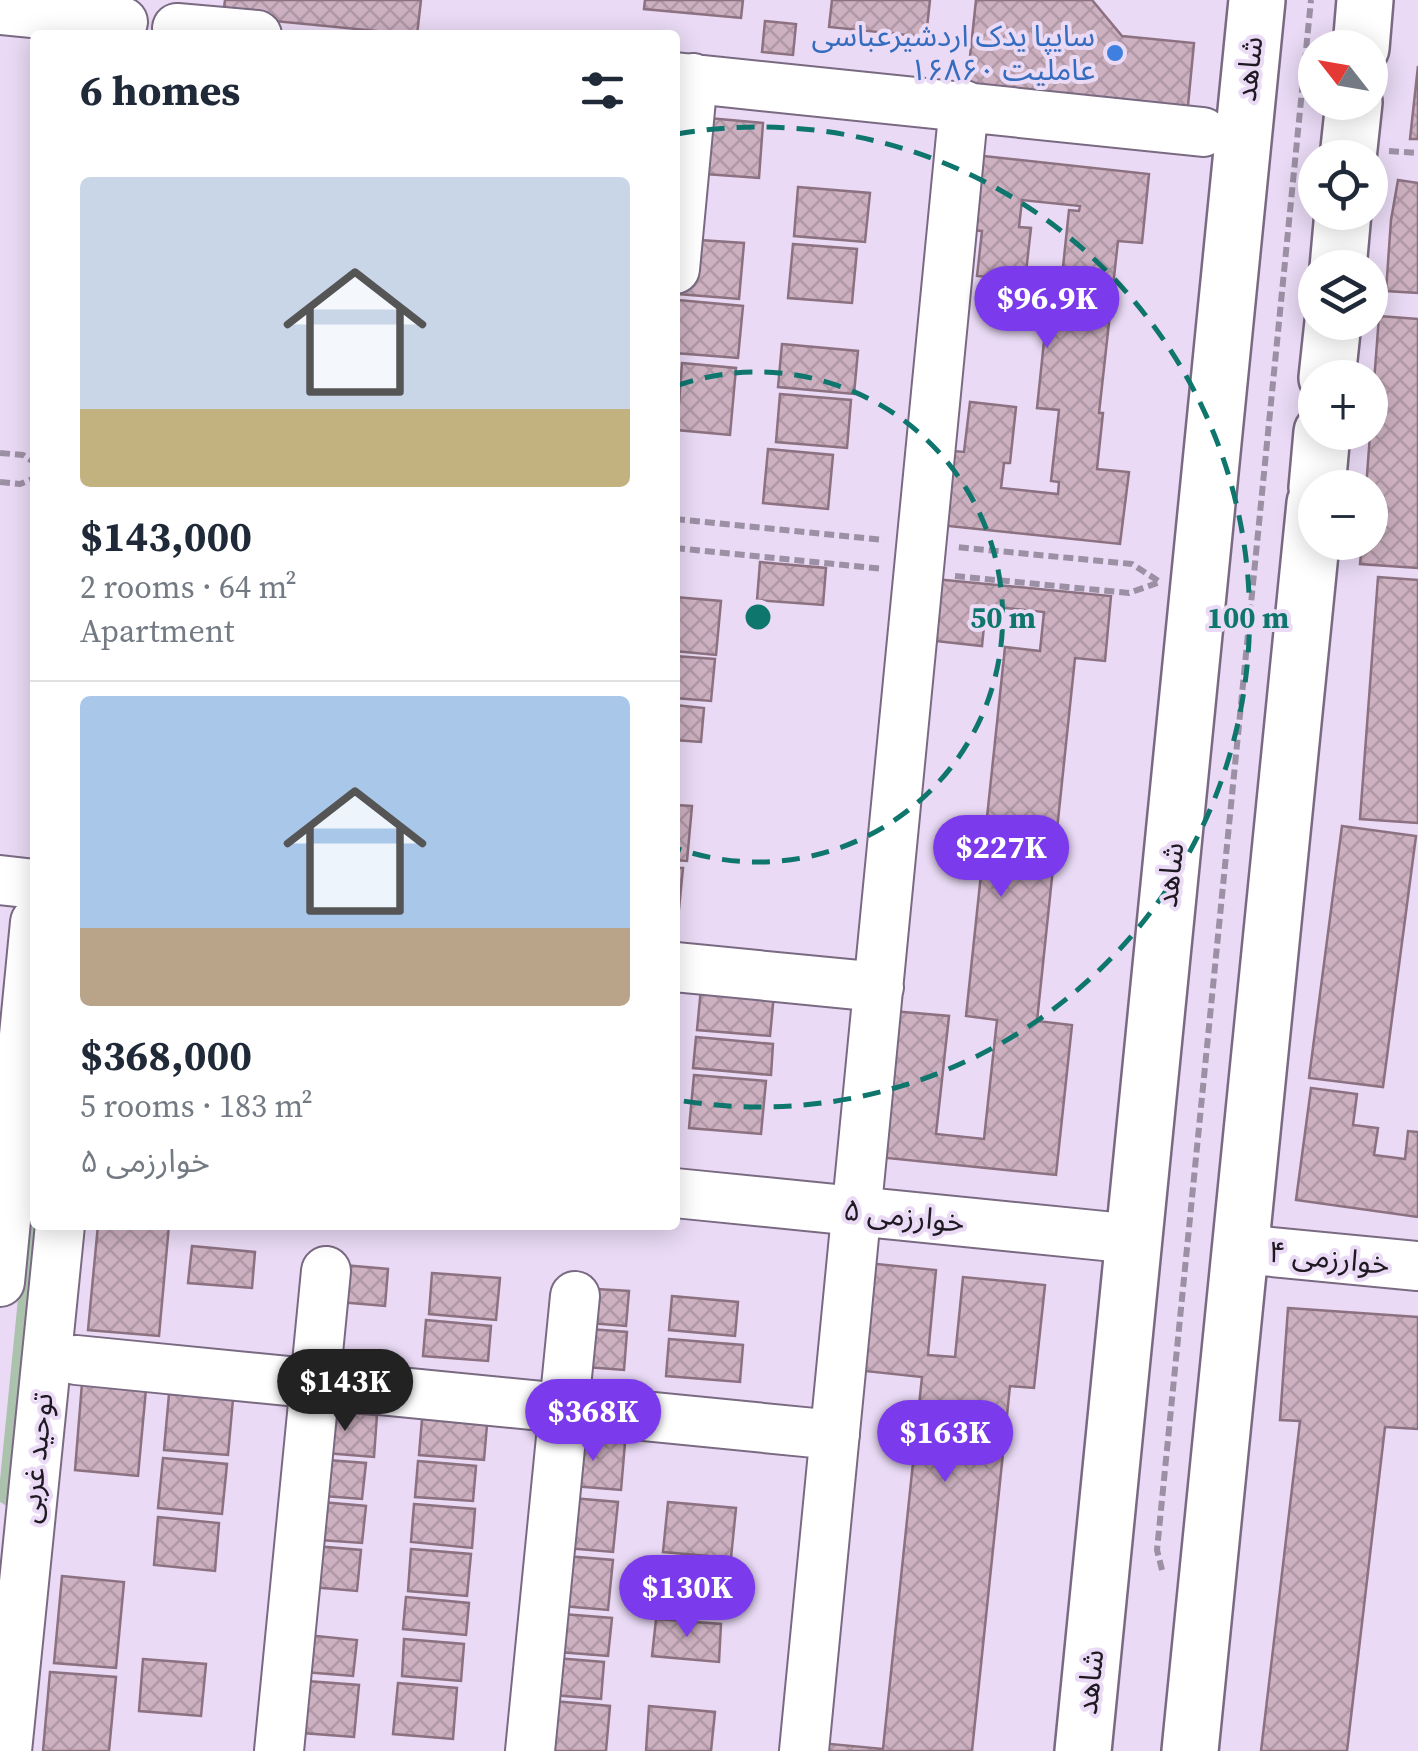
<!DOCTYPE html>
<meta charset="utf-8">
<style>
body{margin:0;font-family:"Source Serif 4","Noto Sans Arabic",serif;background:#f6f6f7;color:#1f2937;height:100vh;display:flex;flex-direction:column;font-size:38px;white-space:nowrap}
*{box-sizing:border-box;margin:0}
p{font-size:32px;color:#747a83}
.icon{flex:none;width:55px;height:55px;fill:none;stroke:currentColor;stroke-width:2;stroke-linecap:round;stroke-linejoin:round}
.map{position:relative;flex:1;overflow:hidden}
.side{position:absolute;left:30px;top:30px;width:650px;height:1200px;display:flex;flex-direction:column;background:#fff;border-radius:10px;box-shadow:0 5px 25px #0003}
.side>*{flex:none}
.needle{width:65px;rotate:301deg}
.buttons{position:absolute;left:1298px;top:30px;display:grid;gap:20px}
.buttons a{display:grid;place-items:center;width:90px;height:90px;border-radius:50%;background:#fff;box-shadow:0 5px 25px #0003;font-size:50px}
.price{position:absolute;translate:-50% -85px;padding:0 22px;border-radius:35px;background:#7c3aed;color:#fff;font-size:32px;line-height:65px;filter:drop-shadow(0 2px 5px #0008)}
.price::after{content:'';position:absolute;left:50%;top:60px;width:30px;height:22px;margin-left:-15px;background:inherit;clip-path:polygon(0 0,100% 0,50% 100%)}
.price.selected{background:#222;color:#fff}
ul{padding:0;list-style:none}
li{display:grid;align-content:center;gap:20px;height:530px;padding:0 50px}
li+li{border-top:2px solid #e0e1e3}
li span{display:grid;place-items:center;height:310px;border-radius:10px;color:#555}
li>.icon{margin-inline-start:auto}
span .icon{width:180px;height:180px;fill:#fffc;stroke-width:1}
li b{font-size:42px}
h2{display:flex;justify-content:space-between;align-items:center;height:120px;padding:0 50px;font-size:42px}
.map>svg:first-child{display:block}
.green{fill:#abc3ad}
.building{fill:url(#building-cross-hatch);stroke:#8c7180;stroke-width:2.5}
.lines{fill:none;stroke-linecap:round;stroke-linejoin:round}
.minor-casing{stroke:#796a82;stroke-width:52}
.major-casing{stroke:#796a82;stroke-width:60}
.path{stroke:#9c90a4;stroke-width:6;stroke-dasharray:10 5;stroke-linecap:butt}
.minor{stroke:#fff;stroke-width:48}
.major{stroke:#fff;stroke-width:55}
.ring{fill:none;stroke:#0f766e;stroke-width:5;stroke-dasharray:18 12}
.shop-dot{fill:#3f7fe0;stroke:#eadaf5;stroke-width:4}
.labels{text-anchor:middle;stroke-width:8;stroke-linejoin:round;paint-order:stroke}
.shop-label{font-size:30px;fill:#366cbe;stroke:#eadaf5;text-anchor:end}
.street-label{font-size:30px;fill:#1f1922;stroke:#eadaf5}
.centre{fill:#0f766e;stroke:#eadaf5;stroke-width:5}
.ring-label{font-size:30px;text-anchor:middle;font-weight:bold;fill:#0f766e;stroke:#eadaf5;stroke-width:8;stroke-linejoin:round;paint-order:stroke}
</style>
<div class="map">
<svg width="1418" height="1751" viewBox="0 0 1418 1751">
<defs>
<pattern id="building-cross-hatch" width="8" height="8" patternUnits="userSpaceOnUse" patternTransform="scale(2.5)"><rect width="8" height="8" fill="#ceb1c1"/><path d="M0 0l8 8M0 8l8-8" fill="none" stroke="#b098a6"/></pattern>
</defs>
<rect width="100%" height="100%" fill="#eadaf5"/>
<path class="green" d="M35,1127V1225H40L10,1504L5,1505L0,1502V1480Z"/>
<path class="building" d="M225,0H421L417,35L223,16Z
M645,0H743L741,18L644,9Z
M832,0H930L926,37L829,27Z
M976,0H1092L1122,36L1194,43L1187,116L966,94Z
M765,21L796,24L793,55L762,52Z
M1418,66V139H1410Z
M697,117L763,123L759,178L692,173Z
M965,154L1149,174L1142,243L1118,241L1099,413H1103L1097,469L1129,472L1120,544L929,524L942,450L964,452L970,402L1016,407L1010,463H1004L1001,488L1058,494L1059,482L1051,481L1059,410L1037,408L1050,284L1061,286L1069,210L1079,211L1080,206L1022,200L1019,227L1031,228L1025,281L977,276L982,231L959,229Z
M1398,180L1418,183V293L1386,291L1391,220Z
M798,187L870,193L865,242L794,236Z
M684,239L744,243L739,299L678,294Z
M793,244L857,249L852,303L788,298Z
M678,300L743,306L738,358L675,353Z
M1379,316L1418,319V568L1360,564L1362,542H1370V488H1366Z
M782,344L858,351L854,394L778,387Z
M682,363L736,368L730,435L677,430Z
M780,394L851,400L847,448L776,442Z
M768,449L833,455L828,509L763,503Z
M760,562L826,568L823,605L757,600Z
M1378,577L1418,580V823L1360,819Z
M924,578L1111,596L1105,661L1075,658L1037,1021L1072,1025L1056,1175L867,1156L882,1010L949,1016L936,1134L984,1139L997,1020L966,1016L1005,647L1040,651L1044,612L986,606L982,646L917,639Z
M675,597L721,601L716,655L675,651Z
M675,656L715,659L711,701L675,698Z
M675,705L704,708L701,742L675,740Z
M675,805L692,806L687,861L675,860Z
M1342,826L1416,836L1383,1087L1309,1078Z
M675,868H683L678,919H675Z
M701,988L774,994L770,1036L697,1030Z
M696,1037L773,1044L771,1075L693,1068Z
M694,1075L766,1081L761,1134L689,1128Z
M1311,1088L1357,1094L1353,1125L1378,1128L1374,1155L1405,1159L1408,1131L1418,1132V1217L1296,1200Z
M98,1225H169L159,1336L88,1330Z
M192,1246L255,1252L252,1288L188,1283Z
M857,1262L936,1270L928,1355L955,1357L963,1277L1045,1285L1034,1388L1010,1386L972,1751H809L810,1742L883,1749L922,1377L846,1369Z
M332,1264L388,1269L385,1306L328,1301Z
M432,1273L500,1278L496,1320L429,1314Z
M580,1288L629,1291L626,1326L577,1322Z
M672,1296L738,1302L735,1336L669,1330Z
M1288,1308L1418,1317V1429L1385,1427L1347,1751H1261L1300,1421L1280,1420Z
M426,1320L491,1326L488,1361L423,1356Z
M577,1328L627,1332L624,1370L573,1366Z
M669,1339L743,1345L740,1382L666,1376Z
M82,1383L146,1389L138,1476L75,1470Z
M169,1394L233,1399L228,1455L164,1450Z
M317,1410L377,1415L374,1457L313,1452Z
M422,1419L487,1425L484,1460L419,1455Z
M566,1438L625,1443L621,1490L561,1485Z
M163,1458L227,1464L222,1514L158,1508Z
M314,1459L366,1463L362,1499L311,1495Z
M418,1461L476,1466L473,1501L415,1497Z
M560,1497L618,1502L613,1552L555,1547Z
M310,1501L366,1506L362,1543L306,1539Z
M668,1502L736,1508L731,1558L663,1552Z
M414,1504L475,1509L472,1548L411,1542Z
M158,1517L219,1523L215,1571L154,1565Z
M304,1545L361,1550L357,1591L300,1586Z
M411,1549L471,1554L467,1596L408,1591Z
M555,1555L613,1560L608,1610L551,1605Z
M664,1558L728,1563L723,1618L659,1613Z
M62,1576L124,1582L116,1668L54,1663Z
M406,1597L469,1603L466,1635L403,1629Z
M550,1613L612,1618L608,1656L546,1651Z
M656,1619L721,1624L719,1662L652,1656Z
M296,1634L357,1640L353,1676L292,1671Z
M404,1639L464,1644L461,1681L402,1676Z
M543,1657L604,1662L601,1699L540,1694Z
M143,1659L206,1664L201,1716L139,1711Z
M50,1672L116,1677L109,1751H43Z
M307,1681L359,1685L354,1737L302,1733Z
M398,1683L457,1688L453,1739L393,1734Z
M553,1701L610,1706L606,1751H549Z
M649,1706L715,1712L711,1751H646Z"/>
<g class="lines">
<g class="minor-casing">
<path id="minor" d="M0,10L123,22
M177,28L257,35
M675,77L1203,132
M675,269L693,78
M0,880L35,884
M675,967L879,987
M675,1193L1134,1239
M1241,1249L1418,1266
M0,1282L35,922
M76,1360L835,1435
M7,1751L60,1225
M279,1751L326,1271
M530,1751L575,1296
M804,1751L964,105"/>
</g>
<g class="major-casing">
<path id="major" d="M1361,48L1365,0
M1348,158L1354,102
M1338,268L1343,212
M1327,378L1333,322
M1317,488L1322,432
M1083,1751L1257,0
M1190,1751L1315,503"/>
</g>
<path class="path" d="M1389,151L1418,153
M0,453L23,455L35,463
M0,482L20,484L35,478
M675,519L884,540
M675,548L883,569
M955,576L1129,593L1160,582L1132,564L956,547
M1162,1570L1157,1550L1311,0"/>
<use href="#minor" class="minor"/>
<use href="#major" class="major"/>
</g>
<g class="ring">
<path d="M676 386A245 245 0 1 1 676 848"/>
<path d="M677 134A490 490 0 1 1 677 1100"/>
</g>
<circle class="shop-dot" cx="1115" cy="53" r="10"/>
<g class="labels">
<g class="shop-label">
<text x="1095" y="46">سایپا یدک اردشیرعباسی<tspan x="1095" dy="34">عاملیت ۱۶۸۶۰</tspan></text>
</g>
<g class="street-label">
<text transform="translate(1249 69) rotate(-84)" y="10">شاهد</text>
<text transform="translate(1170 875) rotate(-84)" y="10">شاهد</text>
<text transform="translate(904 1216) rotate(6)" y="10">خوارزمی ۵</text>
<text transform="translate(1329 1258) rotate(6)" y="10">خوارزمی ۴</text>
<text transform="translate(36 1458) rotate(-84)" y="10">توحید غربی</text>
<text transform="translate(1090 1682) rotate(-84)" y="10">شاهد</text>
</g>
</g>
<circle cx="758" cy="617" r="15" class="centre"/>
<g class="ring-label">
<text x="1003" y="628">50 m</text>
<text x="1248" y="628">100 m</text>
</g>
</svg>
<div class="buttons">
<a><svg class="needle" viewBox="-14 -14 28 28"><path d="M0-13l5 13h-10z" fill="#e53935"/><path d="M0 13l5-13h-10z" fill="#747a83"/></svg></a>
<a><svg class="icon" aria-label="locate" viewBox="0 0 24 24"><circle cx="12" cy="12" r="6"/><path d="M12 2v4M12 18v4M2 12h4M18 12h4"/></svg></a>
<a><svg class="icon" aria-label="layers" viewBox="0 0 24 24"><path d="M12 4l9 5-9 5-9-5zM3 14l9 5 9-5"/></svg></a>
<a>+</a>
<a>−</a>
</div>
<b class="price" style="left:1047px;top:351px">$96.9K</b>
<b class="price" style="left:1001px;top:900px">$227K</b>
<b class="price selected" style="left:345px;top:1434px">$143K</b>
<b class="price" style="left:593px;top:1464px">$368K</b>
<b class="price" style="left:945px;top:1485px">$163K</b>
<b class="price" style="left:687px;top:1640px">$130K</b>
<section class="side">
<h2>6 homes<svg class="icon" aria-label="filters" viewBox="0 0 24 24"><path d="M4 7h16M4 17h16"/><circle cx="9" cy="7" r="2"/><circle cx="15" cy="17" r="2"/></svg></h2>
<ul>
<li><span style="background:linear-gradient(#c9d6e8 75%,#c2b280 0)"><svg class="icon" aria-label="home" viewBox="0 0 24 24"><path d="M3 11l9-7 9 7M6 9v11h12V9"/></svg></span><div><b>$143,000</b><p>2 rooms · 64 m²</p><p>Apartment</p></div></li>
<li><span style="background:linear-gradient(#a9c7e8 75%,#b9a48a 0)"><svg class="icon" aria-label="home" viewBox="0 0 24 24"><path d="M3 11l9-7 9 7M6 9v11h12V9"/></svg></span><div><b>$368,000</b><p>5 rooms · 183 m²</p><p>خوارزمی ۵</p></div></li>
</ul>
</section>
</div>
